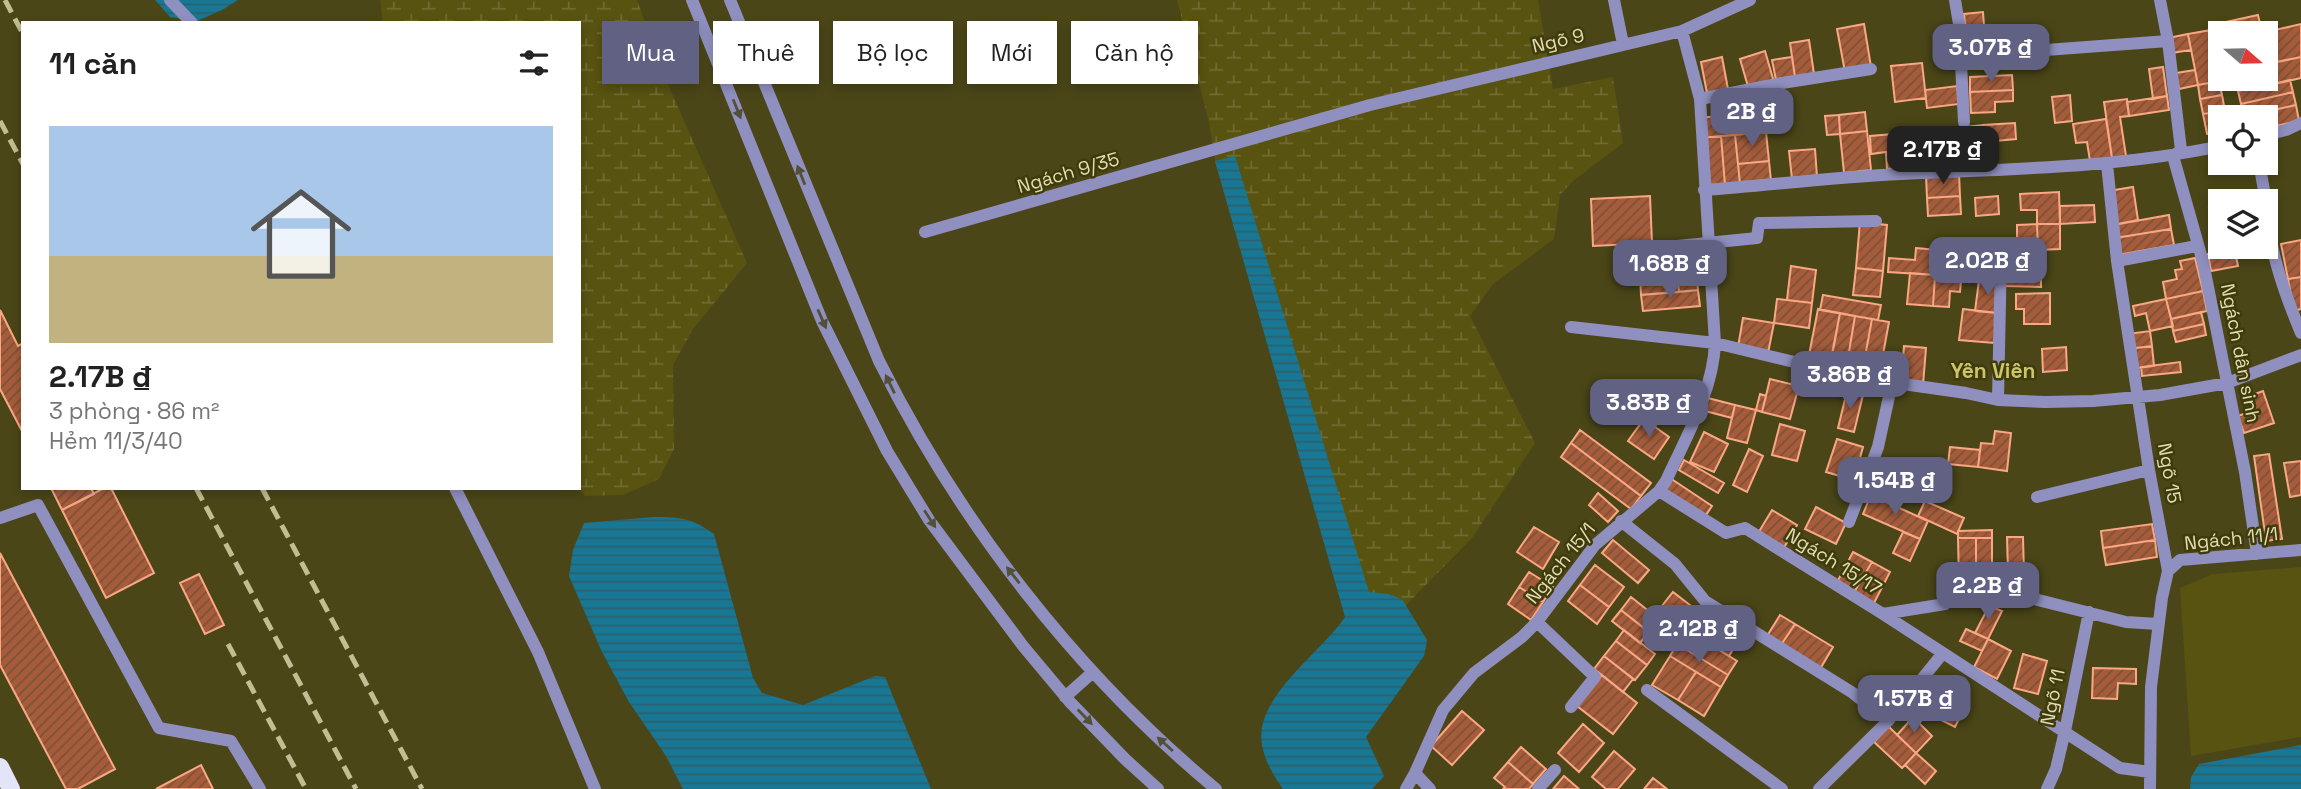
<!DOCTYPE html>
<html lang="vi">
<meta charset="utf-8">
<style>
body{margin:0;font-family:"Space Grotesk",sans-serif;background:#f6f6f6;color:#222;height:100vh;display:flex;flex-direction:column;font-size:26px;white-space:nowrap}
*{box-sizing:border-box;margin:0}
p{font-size:23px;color:#767676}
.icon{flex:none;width:38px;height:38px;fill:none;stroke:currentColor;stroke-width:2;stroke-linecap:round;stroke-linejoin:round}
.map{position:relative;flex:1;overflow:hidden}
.drawer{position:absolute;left:21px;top:21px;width:560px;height:469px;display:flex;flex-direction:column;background:#fff;border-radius:0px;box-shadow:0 4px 10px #0003}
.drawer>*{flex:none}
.hud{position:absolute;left:602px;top:21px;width:665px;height:63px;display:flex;gap:14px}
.needle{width:46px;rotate:110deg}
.tools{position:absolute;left:2208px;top:21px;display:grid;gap:14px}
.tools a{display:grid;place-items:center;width:70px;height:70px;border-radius:0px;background:#fff;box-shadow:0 4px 10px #0003;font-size:35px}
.price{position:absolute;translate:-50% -60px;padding:0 16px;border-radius:14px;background:#616183;color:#fff;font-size:23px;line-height:46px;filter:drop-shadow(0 2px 4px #0008)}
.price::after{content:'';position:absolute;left:50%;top:42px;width:21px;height:16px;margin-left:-10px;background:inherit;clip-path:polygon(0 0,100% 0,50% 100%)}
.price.current{background:#222;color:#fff}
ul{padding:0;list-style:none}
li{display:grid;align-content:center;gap:14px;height:371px;padding:0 28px}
li span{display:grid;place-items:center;height:217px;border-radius:0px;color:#555}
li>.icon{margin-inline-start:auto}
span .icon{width:126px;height:126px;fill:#fffc;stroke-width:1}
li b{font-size:30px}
h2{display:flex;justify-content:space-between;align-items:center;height:84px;padding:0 28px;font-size:30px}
.chip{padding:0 24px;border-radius:0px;background:#fff;box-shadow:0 4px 10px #0003;font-size:24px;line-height:63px}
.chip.current{background:#616183;color:#fff}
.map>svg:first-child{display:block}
.wetland{fill:url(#wetland-marsh)}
.pitch{fill:#585310}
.water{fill:url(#water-rules)}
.building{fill:url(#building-hatch);stroke:#faa884;stroke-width:2}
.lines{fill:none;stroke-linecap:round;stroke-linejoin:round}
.minor{stroke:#9090c0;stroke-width:12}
.major{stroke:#e3e4f7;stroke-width:18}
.rail{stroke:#c2be94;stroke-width:5;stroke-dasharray:14 7;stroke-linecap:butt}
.oneway{fill:#535038}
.labels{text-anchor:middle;stroke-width:5;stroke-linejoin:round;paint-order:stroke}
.street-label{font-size:19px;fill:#e1deb5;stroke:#3f3b0b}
.neighbourhood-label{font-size:21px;font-weight:bold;fill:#cbc46d;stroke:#3f3b0b}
</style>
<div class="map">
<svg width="2301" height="789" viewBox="0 0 2301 789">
<defs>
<pattern id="wetland-marsh" width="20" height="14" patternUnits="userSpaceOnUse" patternTransform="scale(1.75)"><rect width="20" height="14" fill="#585310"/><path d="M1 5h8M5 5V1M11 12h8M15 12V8" fill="none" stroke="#706b31"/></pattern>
<pattern id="water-rules" width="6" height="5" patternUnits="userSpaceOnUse" patternTransform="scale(1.75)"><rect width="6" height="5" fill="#187795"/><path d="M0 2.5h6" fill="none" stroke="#2c606a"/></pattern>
<pattern id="building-hatch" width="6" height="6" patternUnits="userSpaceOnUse" patternTransform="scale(1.75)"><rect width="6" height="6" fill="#a65c3a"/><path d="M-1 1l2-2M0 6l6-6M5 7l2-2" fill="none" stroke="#7a5138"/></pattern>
</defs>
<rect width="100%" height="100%" fill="#4a4618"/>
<path class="wetland" d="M380,0H637L665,78L747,263L693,329L673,365L674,449L659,479L623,495L585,496L579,488V23H383Z
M1177,0H1538L1553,89L1613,77L1623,143L1573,181L1560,195L1554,239L1493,284L1470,316L1535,443L1472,538L1357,655L1215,161L1209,122Z"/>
<path class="pitch" d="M2301,567V737L2191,756L2180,588L2213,574Z"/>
<path class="water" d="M155,0H238L222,10L197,21L170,17Z
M1235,156L1369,592L1388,594L1402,599L1427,640L1424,656L1366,737L1384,776L1372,789H1283C1274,776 1265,762 1262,745C1253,698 1322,652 1345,617L1215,161Z
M654,517C680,517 692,518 714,534L753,678L762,693L803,705L875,676L885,677L931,789H683L666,756L629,702L601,650L569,576L573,550L584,523Z
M2301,745V789H2190L2191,777L2199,764Z"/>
<path class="building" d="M1983,12L1985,40L1967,42L1964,14Z
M2258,15L2262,33H2221V42L2216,43L2212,25Z
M1864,24L1871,67L1845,72L1837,29Z
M2301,24V57L2269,64L2266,33H2262Z
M2211,30L2220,81L2198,85L2188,34Z
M2188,34L2191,50L2171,53L2168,38Z
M1809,40L1814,74L1795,77L1790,43Z
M1765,51L1774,82L1749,90L1740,59Z
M1722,57L1728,89L1707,93L1701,62Z
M1792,57L1795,77L1776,80L1772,60Z
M2301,57V78L2270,85L2266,64Z
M1922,63L1926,98L1895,102L1891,66Z
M2163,67L2167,96L2153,99L2149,69Z
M2266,69L2270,85L2249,89L2247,79H2266Z
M2195,70L2198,85L2179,89L2176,73Z
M2012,75L2013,90L1970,92V77Z
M2290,80L2293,92L2241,104L2238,91Z
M2219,81L2222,95L2200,99L2198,85Z
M1957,86L1959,104L1927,108L1925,90Z
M2013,90V101L1995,102V112L1971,113L1970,92Z
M2293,92L2296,105L2243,117L2241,104Z
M2070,95L2072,121L2055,123L2052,97Z
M2222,95L2225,111L2203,114L2200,99Z
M2167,96L2169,110L2129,116L2127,102Z
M2127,99L2129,116L2120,117L2126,156L2112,158L2104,102Z
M2296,105L2299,121L2266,128V117H2243Z
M2225,111L2226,117H2221V132L2207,134L2203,114Z
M1865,112L1867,131L1840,134L1839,115Z
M1739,114L1741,134L1701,138L1699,118Z
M1839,115L1840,134L1827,135L1825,116Z
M2106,119L2112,158L2090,161L2087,142L2076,143L2073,124Z
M2015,123L2016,139L1984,142L1983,125Z
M1983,125L1984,142L1967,143L1966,127Z
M1867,131L1871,170L1844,173L1840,134Z
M1766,132L1769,161L1738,164L1735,135Z
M1906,133L1910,167L1887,169L1886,152L1871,154L1870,136Z
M1735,135L1740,184L1725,185L1721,136Z
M1721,136L1725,185L1705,187L1701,138Z
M1954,138L1956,168L1934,169L1933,156H1927L1926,140Z
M1996,141L1997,164L1986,165L1984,142Z
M1815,149L1817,177L1792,179L1789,151Z
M1769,161L1771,181L1740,184L1738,164Z
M1959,173L1960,196L1927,198L1926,175Z
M2133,187L2138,220L2113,225L2108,191Z
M2059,192L2060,224H2037V210H2021L2020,194Z
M1650,196L1652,243L1593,246L1591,199Z
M1960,196L1961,214L1928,216L1927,198Z
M1998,196L1999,214L1976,216L1975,198Z
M2094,205L2095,222L2060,224V206Z
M2221,206V238L2215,240L2209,208Z
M2169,215L2171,229L2115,238L2113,225Z
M1860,222L1887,225L1883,271L1856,268Z
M2037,224L2038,250H2017V225Z
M2037,224H2060V249L2038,250Z
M2171,229L2174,245L2118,255L2115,238Z
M2221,238V247H2234L2238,266L2211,271L2208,254L2217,252L2215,240Z
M2301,240V277L2288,279L2281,244Z
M1694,248L1698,290L1679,292L1675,250Z
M1916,248L1937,250L1935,275L1888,272L1889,258L1915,260Z
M1937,250L1999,254L1998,266L1936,261Z
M2022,257H2041V287L2005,286L2006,265L2022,266Z
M2195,258L2203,291L2166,299L2163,282L2177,279L2175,270L2182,269L2180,261Z
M1936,261L1969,264L1968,282L1961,281L1960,292L1950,291L1949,307L1933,306Z
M1791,266L1816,270L1812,303L1787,300Z
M1856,268L1883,271L1880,297L1853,295Z
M1677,272L1679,292L1641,295L1640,276Z
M1910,273L1935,275L1933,306L1907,304Z
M2301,277V309L2294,311L2288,279Z
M1979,280L2000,282L1997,313L1975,311Z
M1698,290L1700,306L1643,311L1641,295Z
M2203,291L2207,311L2171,319L2166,299Z
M2050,293V324H2024V309H2016V294Z
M1823,295L1881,305L1878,320L1820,310Z
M1777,299L1812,303L1809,328L1774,323Z
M2166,299L2173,326L2150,331L2146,313L2135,316L2133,306Z
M1818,309L1840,313L1831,359L1809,355Z
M1963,309L1997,313L1994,343L1959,340Z
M0,310L18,346L23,343V433L0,389Z
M2201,312L2204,324L2173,331L2171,319Z
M1840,313L1855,316L1846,370L1830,367Z
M1855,316L1872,319L1862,373L1846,370Z
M1743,318L1774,323L1768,353L1738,347Z
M1872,319L1889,322L1879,376L1862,373Z
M2204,324L2206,335L2176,342L2173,331Z
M2150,331L2152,346L2128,349L2127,334Z
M1904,346L1926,348L1923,385L1901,383Z
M2152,346L2154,366L2131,369L2128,349Z
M2066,347L2067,370L2043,372L2042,349Z
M2180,362L2181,372L2142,376L2141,367Z
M1770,379L1799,386L1790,419L1762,412Z
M1602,381L1667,407L1662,420L1597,393Z
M1847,391L1863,395L1854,432L1838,428Z
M2263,391L2274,423L2244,433L2238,416L2254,410L2249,396Z
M1597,393L1641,412L1637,422L1592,403Z
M1760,394L1766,396L1762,412L1756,410Z
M1704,397L1735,405L1732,418L1701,410Z
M1735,405L1756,410L1747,443L1727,438Z
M1644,419L1669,437L1654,459L1628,441Z
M1780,424L1805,431L1797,461L1772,455Z
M1580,430L1651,483L1641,496L1571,443Z
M1995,431L2011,433L2007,471L1978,467L1981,443L1993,444Z
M1704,432L1728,444L1714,472L1690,462Z
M1837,439L1863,447L1854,480L1826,472Z
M1571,443L1641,496L1631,509L1561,457Z
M1950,447L1980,450L1978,467L1948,464Z
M1749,449L1763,456L1747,492L1733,485Z
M2269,454L2282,539L2266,541L2254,456Z
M1684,460L1724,483L1718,493L1679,470Z
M2301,461V495L2290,497L2284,463Z
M1670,478L1712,506L1704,518L1662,490Z
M51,488H91L94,494L62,510Z
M104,488H111L154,573L106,598L62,510Z
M1598,493L1618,511L1608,522L1589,505Z
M1871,495L1928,521L1920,539L1863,514Z
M1925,501L1964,518L1957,534L1918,516Z
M1816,507L1846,523L1836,544L1805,529Z
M1772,510L1797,525L1782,551L1757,535Z
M2152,524L2155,540L2103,548L2101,531Z
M1534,527L1559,542L1543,569L1517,552Z
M1992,530V538H1958V531Z
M1903,532L1920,539L1910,561L1893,553Z
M2007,537H2023L2024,573H2008Z
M1958,538H1976V582H1959Z
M1976,538H1992V582H1976Z
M1613,540L1649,570L1638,583L1602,553Z
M2155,540L2157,557L2106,565L2103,548Z
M1853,552L1872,562L1853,594L1836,584Z
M0,553L115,769L78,789H66L0,665Z
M1872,562L1890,572L1873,605L1853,594Z
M1595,565L1624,587L1609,607L1580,585Z
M1529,572L1553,587L1543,602L1519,587Z
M199,574L224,625L205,634L180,583Z
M1580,585L1609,607L1597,624L1568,601Z
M1519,587L1543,602L1531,620L1508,604Z
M1673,592L1695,609L1676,633L1654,616Z
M1631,597L1670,628L1660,641L1621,610Z
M1703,606L1744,631L1736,644L1695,619Z
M1989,606L2002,611L1988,639L1975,633Z
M1621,610L1649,632L1640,643L1612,621Z
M1780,615L1795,624L1781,645L1767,636Z
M1702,624L1736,644L1729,656L1695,635Z
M1795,624L1833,647L1820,669L1781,645Z
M1686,629L1737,661L1728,675L1677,644Z
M1966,629L1988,639L1982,651L1960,641Z
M1624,630L1655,654L1647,665L1616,641Z
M1988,639L2011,651L1997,679L1974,667Z
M1616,641L1647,665L1635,680L1604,656Z
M1677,644L1728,675L1721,687L1670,656Z
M2023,654L2047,661L2038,694L2014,688Z
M1604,656L1633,679L1623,692L1594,669Z
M1670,656L1696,672L1678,700L1652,685Z
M2093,668L2136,669V684L2118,683L2117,699L2092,698Z
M1696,672L1721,687L1704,716L1678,700Z
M1602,675L1637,703L1613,734L1577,706Z
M1924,692L1963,711L1955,727L1917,708Z
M1462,711L1484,730L1452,765L1431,746Z
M1913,717L1932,736L1916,753L1897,735Z
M1583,724L1604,743L1579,772L1558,753Z
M1888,726L1916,753L1902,768L1874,742Z
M1521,747L1546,769L1533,784L1508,762Z
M1614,751L1635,769L1618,789H1606L1592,777Z
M1916,753L1936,771L1925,784L1905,765Z
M1508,762L1533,784L1529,789H1503L1505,787L1494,778Z
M201,765L213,789H156Z
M1564,776L1579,789H1553Z
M1653,778L1667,789H1644Z"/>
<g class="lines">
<path class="minor" d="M170,0L192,23
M692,0L822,321L887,451L929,520L1023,646L1069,701L1125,759L1158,789
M730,0L879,361C960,523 1076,673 1216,789
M1614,0L1623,44
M1955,0L1959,24L1964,122
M2160,0L2168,41L2181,150L2173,156L2203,262L2245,472L2257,554
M1960,45L2014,43L2018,52L2168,41
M1700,99L1782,83L1871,69
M2266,135L2286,130L2301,123
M2259,163L2266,201
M2107,164L2117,261L2149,470L2168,571L2162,598L2151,687L2150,789
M1704,190C1770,185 1836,177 1901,174C2008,169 2116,168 2221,146
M2266,207C2270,252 2284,292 2301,333
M925,232L1370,105L1682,31L1750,0
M1628,251L1757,238L1759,223L1876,221
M2117,261L2197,246
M1571,327L1715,343L1861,378L1966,393L1998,400L2045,402L2093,401L2160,395L2227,383L2301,355
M1998,400L2001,252
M455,488L538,652L595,789
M1659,491L1726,533L1745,528L1883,614L1945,604L1966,582L2126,622L2158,624
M2037,497L2149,470
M0,518L38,505L159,728L231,741L260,789
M1621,521L1675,564L1705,601L1853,693L1888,721
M1849,522L1878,447L1892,383
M2168,571L2180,560L2301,550
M1883,614L2120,768L2150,772
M1537,622L1595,677L1571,707
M1647,690L1782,789
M1065,697L1093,672
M1415,773L1430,789
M1406,789L1415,773L1443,710L1474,673L1522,637L1537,622L1595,545L1659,491L1666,481C1686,437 1713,392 1715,343L1700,99L1682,31
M1538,789L1555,770
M1819,789L1888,721L1943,653
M2047,789L2056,769L2065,731L2089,612"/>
<path class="major" d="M0,767L11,789"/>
<path class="rail" d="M5,0L23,34
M0,121L23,164
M196,488L356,789
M262,488L422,789
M228,644L306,789"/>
</g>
<defs><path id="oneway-solid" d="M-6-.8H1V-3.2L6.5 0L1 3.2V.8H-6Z" transform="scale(1.75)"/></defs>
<g class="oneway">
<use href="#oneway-solid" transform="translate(737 109) rotate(68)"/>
<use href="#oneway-solid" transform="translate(801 175) rotate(-112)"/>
<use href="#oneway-solid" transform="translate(822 319) rotate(66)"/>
<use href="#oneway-solid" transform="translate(890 384) rotate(-116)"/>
<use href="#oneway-solid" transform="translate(930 519) rotate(57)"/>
<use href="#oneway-solid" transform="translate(1013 575) rotate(-128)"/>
<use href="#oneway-solid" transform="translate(1085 717) rotate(46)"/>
<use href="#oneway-solid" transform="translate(1165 744) rotate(-138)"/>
</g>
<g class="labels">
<g class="street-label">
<text transform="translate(1558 40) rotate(-13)" y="7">Ngõ 9</text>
<text transform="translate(1068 172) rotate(-16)" y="7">Ngách 9/35</text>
<text transform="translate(2241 353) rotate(79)" y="7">Ngách dân sinh</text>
<text transform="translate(2170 473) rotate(80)" y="7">Ngõ 15</text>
<text transform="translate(2231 538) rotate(-6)" y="7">Ngách 11/1</text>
<text transform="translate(1834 561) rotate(32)" y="7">Ngách 15/17</text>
<text transform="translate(1560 563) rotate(-51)" y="7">Ngách 15/1</text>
<text transform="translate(2052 697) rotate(-78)" y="7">Ngõ 11</text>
</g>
<g class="neighbourhood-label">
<text x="1993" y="378">Yên Viên</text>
</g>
</g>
</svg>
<div class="tools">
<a><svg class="needle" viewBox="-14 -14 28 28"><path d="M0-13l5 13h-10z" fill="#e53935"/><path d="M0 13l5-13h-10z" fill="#767676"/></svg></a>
<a><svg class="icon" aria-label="locate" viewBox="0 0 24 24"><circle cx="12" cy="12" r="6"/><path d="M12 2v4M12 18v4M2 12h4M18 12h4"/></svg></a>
<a><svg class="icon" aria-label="layers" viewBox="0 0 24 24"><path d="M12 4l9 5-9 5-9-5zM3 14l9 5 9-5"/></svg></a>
</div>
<b class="price" style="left:1991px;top:84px">3.07B ₫</b>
<b class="price" style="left:1752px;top:148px">2B ₫</b>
<b class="price current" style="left:1943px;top:186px">2.17B ₫</b>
<b class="price" style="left:1988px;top:297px">2.02B ₫</b>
<b class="price" style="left:1670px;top:300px">1.68B ₫</b>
<b class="price" style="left:1850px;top:411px">3.86B ₫</b>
<b class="price" style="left:1649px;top:439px">3.83B ₫</b>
<b class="price" style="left:1895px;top:517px">1.54B ₫</b>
<b class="price" style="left:1988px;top:622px">2.2B ₫</b>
<b class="price" style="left:1699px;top:665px">2.12B ₫</b>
<b class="price" style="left:1914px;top:735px">1.57B ₫</b>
<div class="hud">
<a class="chip current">Mua</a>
<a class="chip">Thuê</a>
<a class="chip">Bộ lọc</a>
<a class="chip">Mới</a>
<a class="chip">Căn hộ</a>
</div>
<section class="drawer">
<h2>11 căn<svg class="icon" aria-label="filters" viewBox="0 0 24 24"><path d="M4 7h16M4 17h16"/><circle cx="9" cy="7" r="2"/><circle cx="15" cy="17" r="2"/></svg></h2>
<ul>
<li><span style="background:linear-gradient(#a9c7e8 60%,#c2b280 0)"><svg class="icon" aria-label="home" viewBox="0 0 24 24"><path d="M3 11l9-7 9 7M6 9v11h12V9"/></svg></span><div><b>2.17B ₫</b><p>3 phòng · 86 m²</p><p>Hẻm 11/3/40</p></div></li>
</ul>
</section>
</div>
